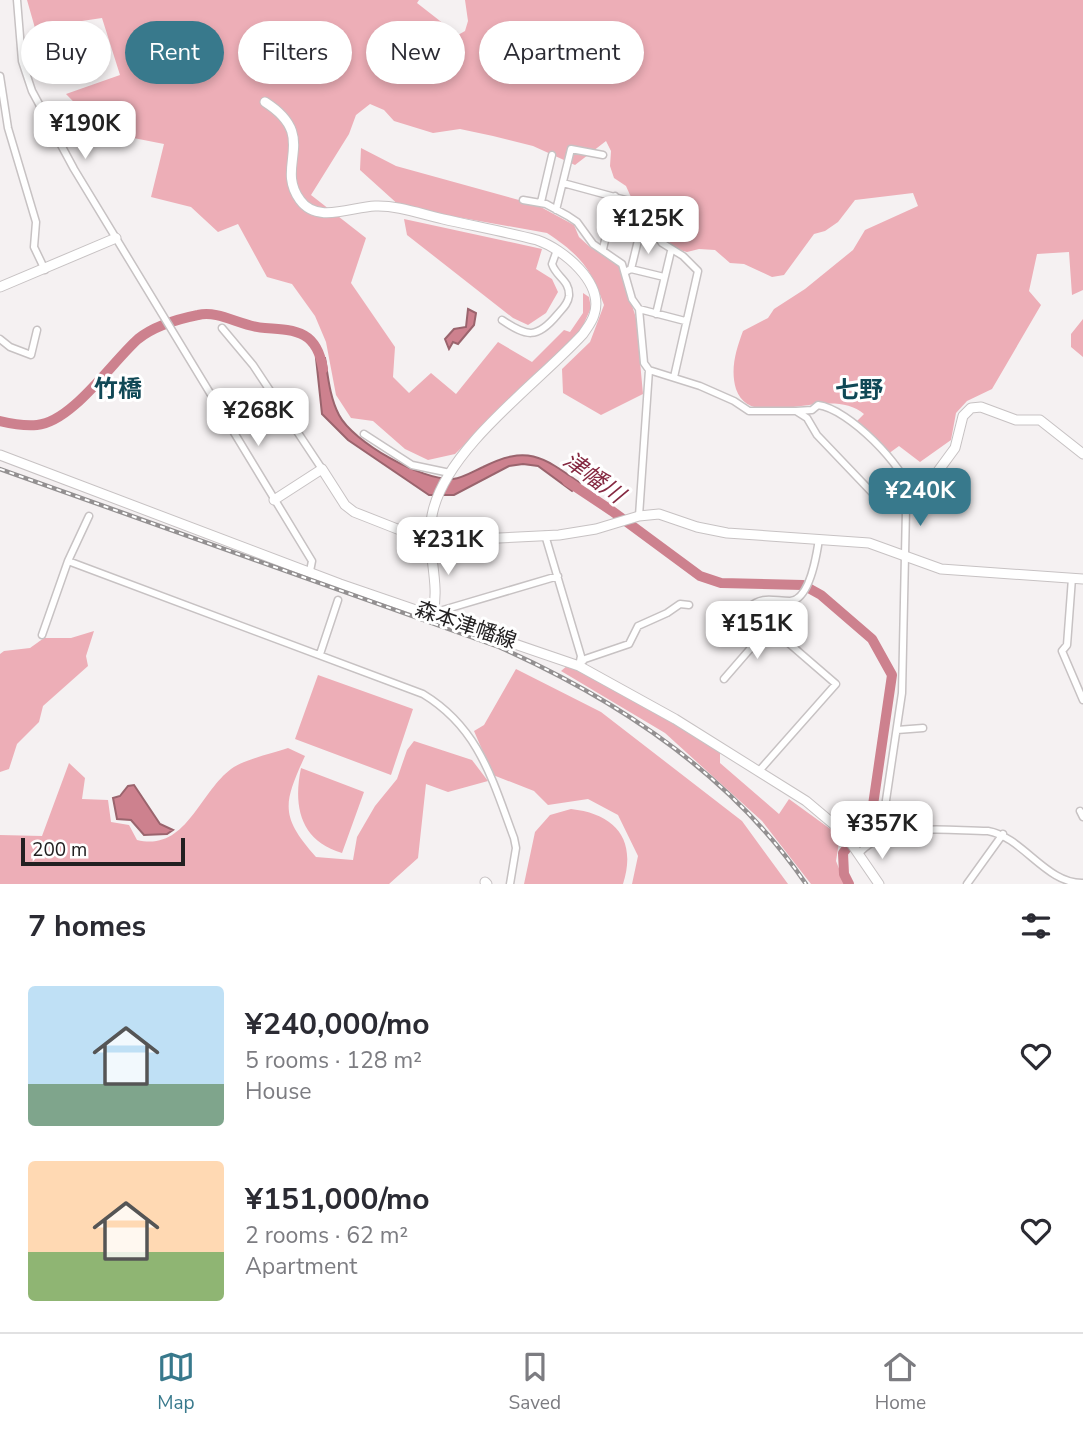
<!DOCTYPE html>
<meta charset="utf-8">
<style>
body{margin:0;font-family:"Nunito Sans","Noto Sans JP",sans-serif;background:#f7f7f7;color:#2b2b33;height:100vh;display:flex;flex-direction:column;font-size:26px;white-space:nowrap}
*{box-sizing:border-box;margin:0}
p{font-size:23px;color:#7c7c81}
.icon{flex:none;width:38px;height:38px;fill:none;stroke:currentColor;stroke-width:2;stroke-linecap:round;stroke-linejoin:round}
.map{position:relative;height:884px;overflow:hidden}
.drawer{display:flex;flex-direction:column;background:#fff;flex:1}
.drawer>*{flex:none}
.banner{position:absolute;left:21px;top:21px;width:700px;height:63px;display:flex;gap:14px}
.scale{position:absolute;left:21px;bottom:18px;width:164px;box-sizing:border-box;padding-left:7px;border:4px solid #222021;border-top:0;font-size:19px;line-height:24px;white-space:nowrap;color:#222021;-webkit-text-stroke:5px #fff;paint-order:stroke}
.price{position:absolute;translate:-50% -60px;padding:0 16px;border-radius:14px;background:#fff;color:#222;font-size:23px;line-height:46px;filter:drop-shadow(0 2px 4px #0008)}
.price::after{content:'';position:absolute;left:50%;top:42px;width:21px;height:16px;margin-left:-10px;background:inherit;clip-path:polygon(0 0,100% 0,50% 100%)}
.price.active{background:#38798c;color:#fff}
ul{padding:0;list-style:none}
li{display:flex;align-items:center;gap:21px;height:175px;padding:0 28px}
li span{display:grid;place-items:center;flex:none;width:196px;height:140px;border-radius:7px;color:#555}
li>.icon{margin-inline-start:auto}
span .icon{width:84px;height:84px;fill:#fffc;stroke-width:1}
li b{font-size:30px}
h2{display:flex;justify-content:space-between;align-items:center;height:84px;padding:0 28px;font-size:30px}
.tag{padding:0 24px;border-radius:32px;background:#fff;box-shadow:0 4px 10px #0003;font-size:24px;line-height:63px}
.tag.active{background:#38798c;color:#fff}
.dock{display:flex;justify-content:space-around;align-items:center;height:98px;border-top:2px solid #e1e1e2;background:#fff;font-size:19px;color:#7c7c81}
.dock a{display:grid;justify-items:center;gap:4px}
.dock .active{color:#38798c}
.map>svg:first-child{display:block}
.green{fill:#edaeb7}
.water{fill:#cd818e;stroke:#9a646d;stroke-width:2}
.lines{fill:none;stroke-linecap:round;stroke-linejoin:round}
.river{stroke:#cd818e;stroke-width:10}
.street-casing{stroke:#c7c2c3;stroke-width:9}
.secondary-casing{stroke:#c7c2c3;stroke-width:11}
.street{stroke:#fff;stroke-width:6}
.secondary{stroke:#fff;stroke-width:9}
.rail-casing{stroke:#939091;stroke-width:4.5}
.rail{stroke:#fff;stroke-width:2;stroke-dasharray:5;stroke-linecap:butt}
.labels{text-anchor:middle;stroke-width:6;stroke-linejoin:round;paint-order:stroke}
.street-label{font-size:21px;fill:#222021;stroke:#fff}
.water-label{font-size:23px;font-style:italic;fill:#852941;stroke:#fff}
.quarter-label{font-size:24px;font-weight:bold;fill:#104856;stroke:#fff}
</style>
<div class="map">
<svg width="1083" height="884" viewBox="0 0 1083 884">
<rect width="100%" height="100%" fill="#f5f1f2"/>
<path class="green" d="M27,0H419L417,3L458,35L465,31L468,21L465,0H1083V290L1072,295L1069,252L1037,254L1029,291L1041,305L992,389L967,401L956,413L951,440L920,462L899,446L888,454L857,421L864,414C829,383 752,435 736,389C730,369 736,350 743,331L768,318L774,309L805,289L853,250L865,230L918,206L913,193L855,200L838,222L825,231L814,234L784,275L772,277L744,264L730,263L715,250L699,249L687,252L676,249L652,225L630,195L626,186L614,178L610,166L611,151L606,141L575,165L533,146L493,136L460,129L433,133L394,121L384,110L370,104L356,115L349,134L311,195L366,238L351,283L395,347L393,377L409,393L431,373L456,394L498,342L532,362L564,330L570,332L583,313V293L589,297L591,308L580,332L455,454L428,460L405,449L373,421L351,418L336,395L326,342L315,316L292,284L267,277L238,224L218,232L191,207L151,197L164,144L103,132L66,94L120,75L102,18L35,28Z
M361,148L396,166L537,205L574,225L579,237L590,247L619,264L636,318L643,394L601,415L563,393L562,369L590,342L604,305C591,268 580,255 547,233L401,207L360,170Z
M404,219L542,249L536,269L552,279L558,292L546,313L528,325L513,318L407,235Z
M1083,319V357L1071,347V334Z
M94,631L86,656L88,666L43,706L39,722L17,744L9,769L0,772V654L4,651L30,648L44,638H71Z
M568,665L634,700L720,752V763L779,814L789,799L840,836L836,861L845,884H811L762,821L665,733L561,671Z
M516,669L601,712L742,821L788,884H632L638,856L618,815L588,799L548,805L534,791L493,775L474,731L484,725Z
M318,675L413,709L391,775L295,739Z
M414,741L472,760L488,781L448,792L426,784L418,858L389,884H0V835L42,836L69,763L85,778L82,799L108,800L111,822L129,825L137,840C186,852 199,793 231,769C245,759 271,754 288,748L305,756C283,804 280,816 316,857L353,860L357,837L375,806L397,779L407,750Z
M301,768L364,792L342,853C300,841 293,806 301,768Z
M571,809C616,814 637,840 623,884H524L535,832L550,815Z"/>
<path class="water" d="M468,309L476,313L474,325L458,344L453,342L449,349L445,339L454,329L466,327Z
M316,358H325C328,377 330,398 339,415C353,442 422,481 453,479C463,478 474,471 483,467C527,445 542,456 580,483L572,491L538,466L523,464L509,466L454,495H429L348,440L322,414Z
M134,785L160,824L173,830L167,834L144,835L131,820L117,819L113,798L120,796L128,786Z"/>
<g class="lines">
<path class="river" d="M0,421C12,424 25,426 37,425C72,422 112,362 138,339C154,326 178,319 198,315C220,310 241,327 265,328C298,330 317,332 323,369
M567,481L612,511L700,576L721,583L803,585L821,595L872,639L892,675L873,805L865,825L843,853L844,874L849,884"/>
<g class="street-casing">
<path id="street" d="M17,0L22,61L32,91L74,169L312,561L310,571
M0,76L8,128L36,222L34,247L45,270
M563,183L633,202L662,243L683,256L698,271L674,377
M523,200L546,204L568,216L577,222L593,244L622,264L632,299L639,309L644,363L649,370
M541,202L552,155
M556,210L571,149L603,155
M603,249L615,196
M631,269L664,277
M627,271L631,269L643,220
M639,309L685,321
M656,314L671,251
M502,320C527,337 537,339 557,315C562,309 568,304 569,296C570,280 556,277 552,264L557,250
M222,328L253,365L322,469
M0,339L10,347L31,355L37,330
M796,411L812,410L818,405C849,409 904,466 912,495L906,509L902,693L885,807L873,840
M364,434L412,465L450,473
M639,516L649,370L700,386L734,401L749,411H796L807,418L817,435L880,501L889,507L906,509
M545,535L581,656L579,666
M68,561L423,694C479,728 492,779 514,838L516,848L510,884
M1072,578L1067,645L1062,651L1083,700
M433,613L558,576
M42,635L68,561L89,516
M320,654L338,600
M580,664L585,659L629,644L638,626L667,613L680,604L689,605
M724,679L770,626
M897,730L923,728
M759,771L836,684L748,608C763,595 773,601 790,601C810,600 817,553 819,539
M1080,811L1083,817
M860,852C892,821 946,831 988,831C1023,837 1046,884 1083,883
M967,884L1003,834"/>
</g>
<g class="secondary-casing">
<path id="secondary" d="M265,102C320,137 274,165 300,200C317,224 351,207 375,206C397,205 421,214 443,219C474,226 506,232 537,240C563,249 605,283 594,315C592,322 587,328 583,334C538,383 452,444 434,507C423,544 441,579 433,613
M0,287L116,238
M0,455L340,584L579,666L675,719L806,801L844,833L879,884
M912,495L933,478L955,448L963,416L971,408L981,407L1016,420H1040L1083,454
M274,500L322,469L345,505L354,512L410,534L430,536L477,539L559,535L596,529L639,516L659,514L697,527L727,533L869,543L941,569L1083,579
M485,882L487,884"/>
</g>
<use href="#street" class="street"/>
<use href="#secondary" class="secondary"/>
<g class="rail-casing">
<path id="rail" d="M0,469L499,647C618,700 731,774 806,884"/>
</g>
<use href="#rail" class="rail"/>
</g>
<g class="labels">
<g class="street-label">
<text transform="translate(466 625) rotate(19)" y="7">森本津幡線</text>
</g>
<g class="water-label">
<text transform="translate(594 477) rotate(36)" y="8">津幡川</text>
</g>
<g class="quarter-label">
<text x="118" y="397">竹橋</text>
<text x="859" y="398">七野</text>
</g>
</g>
</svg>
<div class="scale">200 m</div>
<b class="price" style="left:85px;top:161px">¥190K</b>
<b class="price" style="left:648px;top:256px">¥125K</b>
<b class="price" style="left:258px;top:448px">¥268K</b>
<b class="price active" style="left:920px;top:528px">¥240K</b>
<b class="price" style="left:448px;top:577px">¥231K</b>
<b class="price" style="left:757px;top:661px">¥151K</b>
<b class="price" style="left:882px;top:861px">¥357K</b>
<div class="banner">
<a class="tag">Buy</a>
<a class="tag active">Rent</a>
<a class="tag">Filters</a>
<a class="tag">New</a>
<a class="tag">Apartment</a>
</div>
</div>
<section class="drawer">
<h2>7 homes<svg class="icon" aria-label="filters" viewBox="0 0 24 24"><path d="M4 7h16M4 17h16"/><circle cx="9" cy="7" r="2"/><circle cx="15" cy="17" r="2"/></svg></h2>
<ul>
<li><span style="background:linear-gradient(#bfe0f5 70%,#7fa58c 0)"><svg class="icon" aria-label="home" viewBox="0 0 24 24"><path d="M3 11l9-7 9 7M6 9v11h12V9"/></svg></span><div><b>¥240,000/mo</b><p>5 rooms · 128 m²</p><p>House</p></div><svg class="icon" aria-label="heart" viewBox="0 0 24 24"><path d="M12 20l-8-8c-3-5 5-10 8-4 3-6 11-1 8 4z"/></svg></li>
<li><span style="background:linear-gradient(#ffd9b3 65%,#8fb573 0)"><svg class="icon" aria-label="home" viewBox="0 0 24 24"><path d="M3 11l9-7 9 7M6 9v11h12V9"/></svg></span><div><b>¥151,000/mo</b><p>2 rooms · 62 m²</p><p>Apartment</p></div><svg class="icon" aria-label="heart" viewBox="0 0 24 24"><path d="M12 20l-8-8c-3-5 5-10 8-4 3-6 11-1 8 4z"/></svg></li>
</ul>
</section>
<nav class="dock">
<a class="active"><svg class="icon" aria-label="map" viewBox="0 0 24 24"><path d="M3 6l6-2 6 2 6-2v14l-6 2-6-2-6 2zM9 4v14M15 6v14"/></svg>Map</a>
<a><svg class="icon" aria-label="saved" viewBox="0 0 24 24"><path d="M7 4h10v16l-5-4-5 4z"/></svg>Saved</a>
<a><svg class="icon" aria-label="home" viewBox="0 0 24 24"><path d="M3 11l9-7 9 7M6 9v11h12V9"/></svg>Home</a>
</nav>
